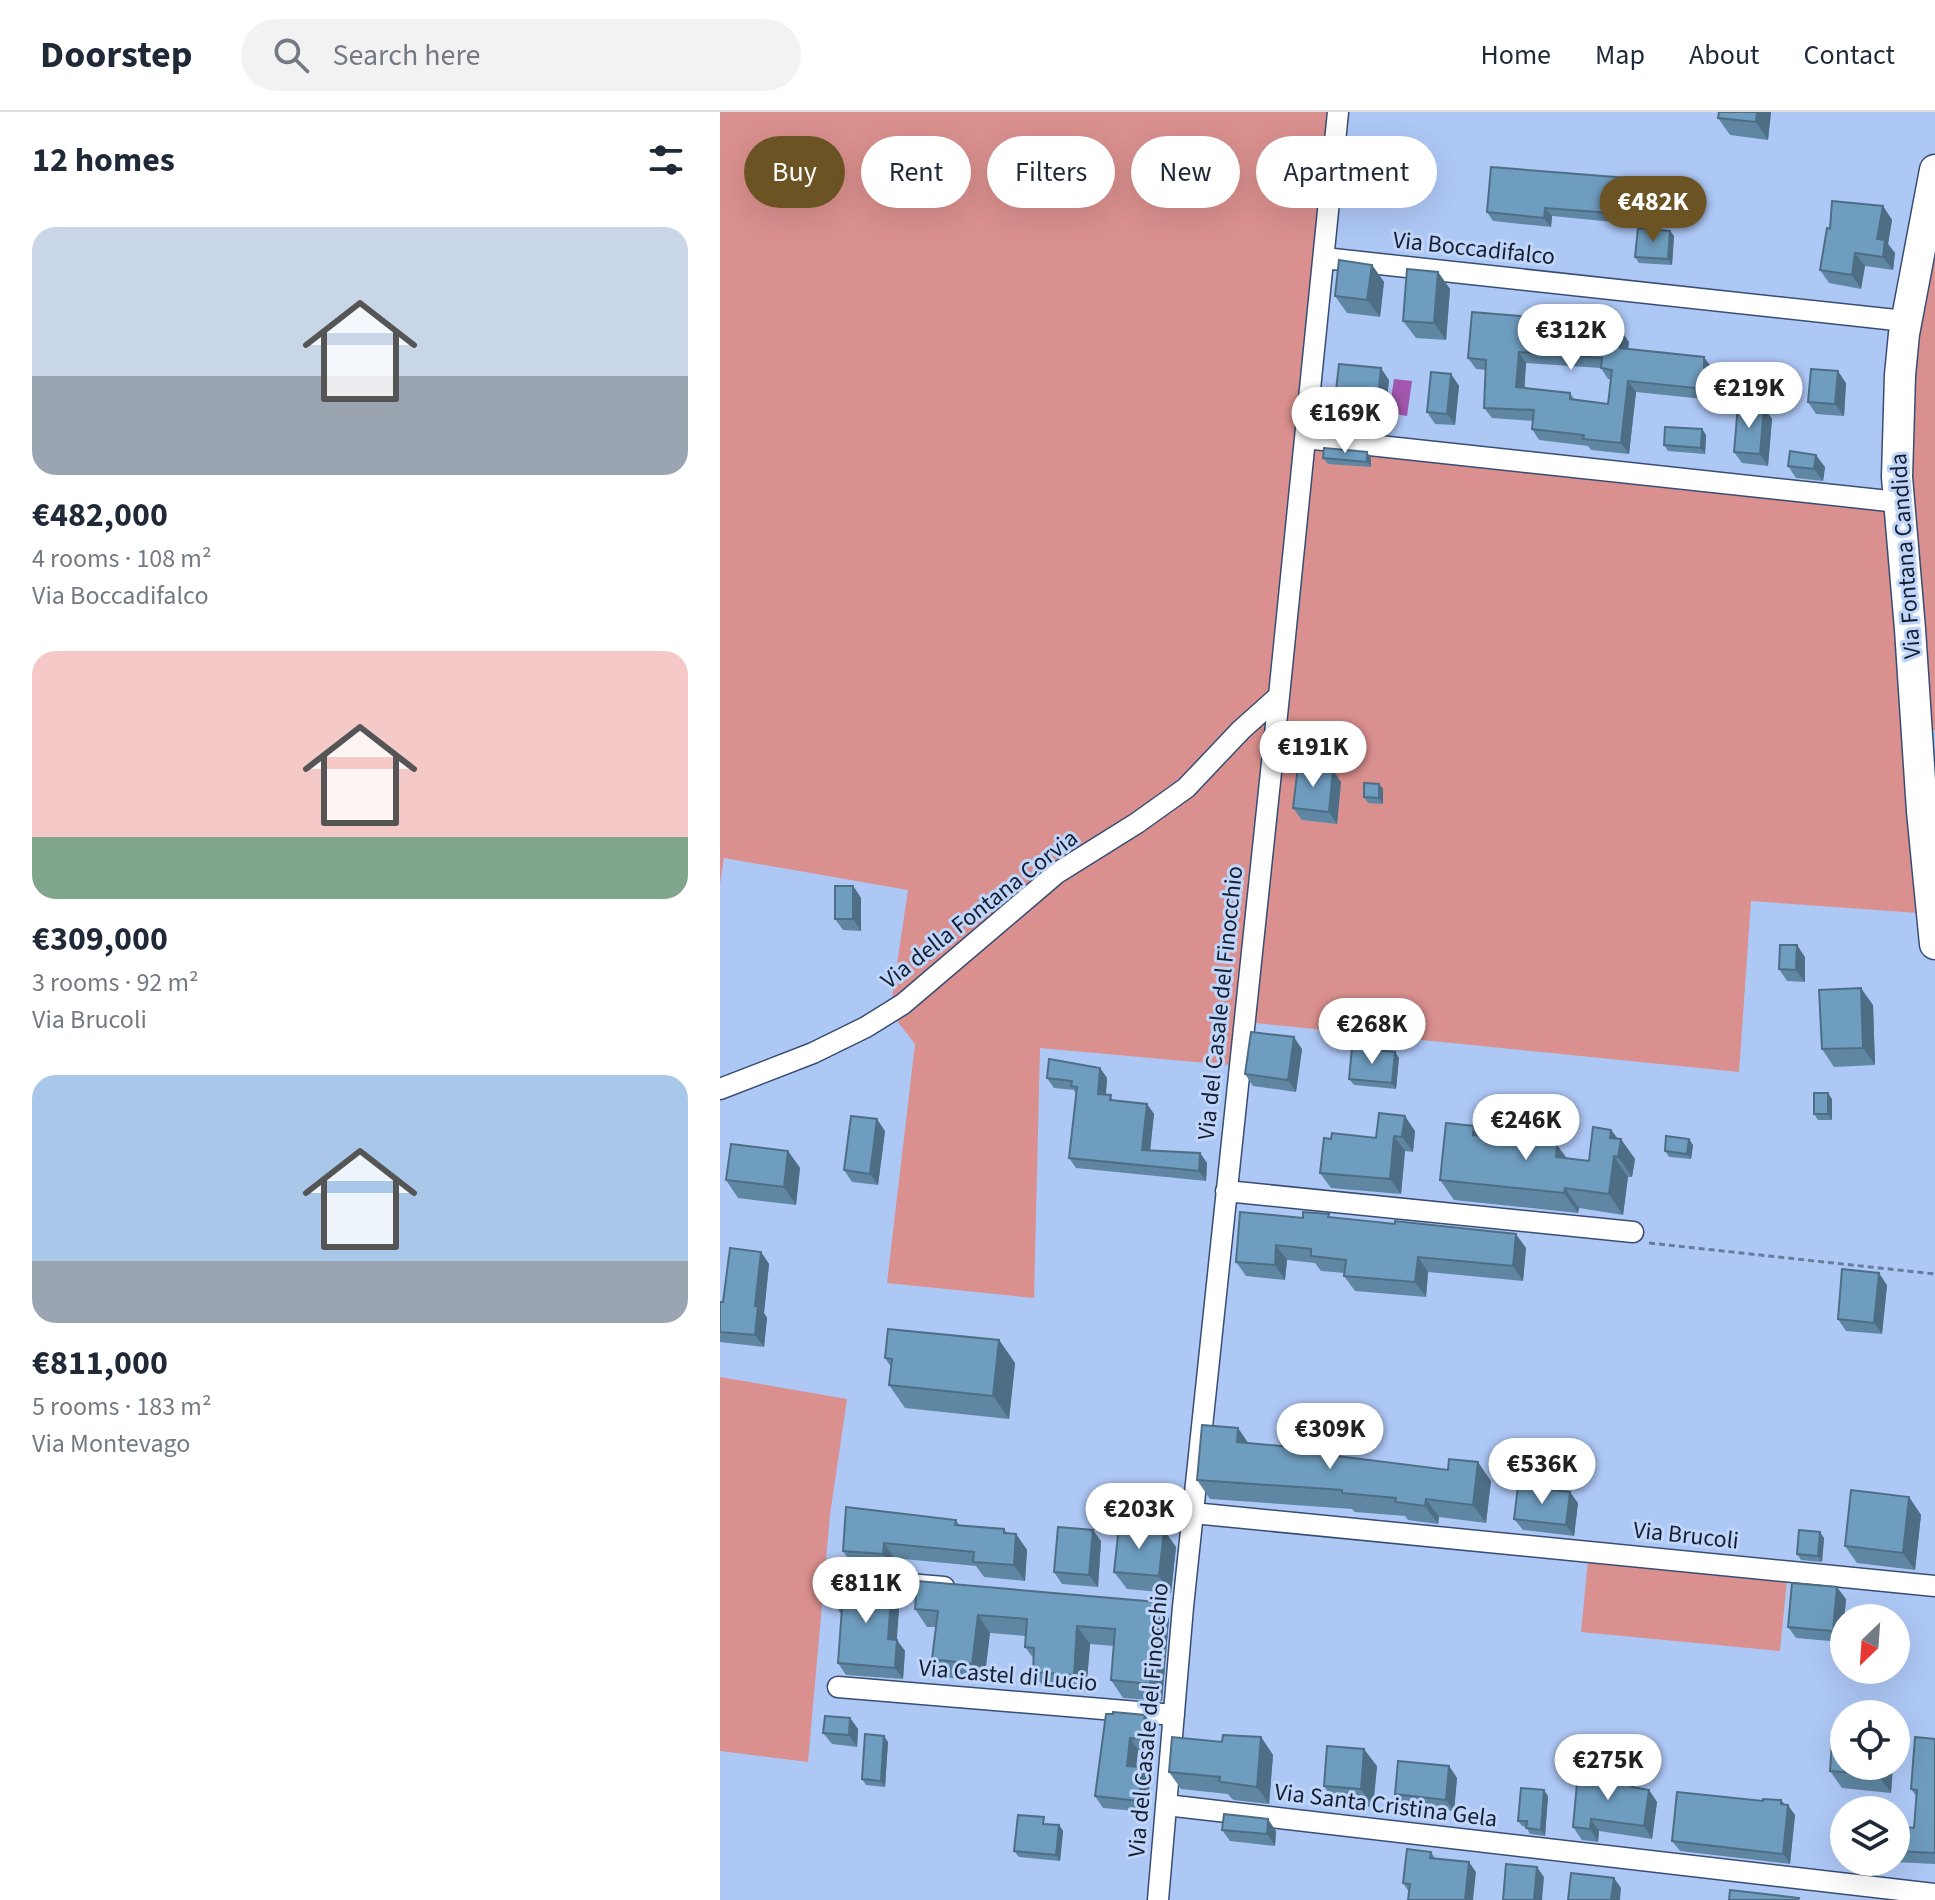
<!DOCTYPE html>
<meta charset="utf-8">
<style>
body{margin:0;font-family:"Source Sans 3",sans-serif;background:#f2f2f3;color:#1f2937;height:100vh;display:flex;flex-direction:column;font-size:30px;white-space:nowrap}
*{box-sizing:border-box;margin:0}
p{font-size:26px;color:#747a83}
.icon{flex:none;width:44px;height:44px;fill:none;stroke:currentColor;stroke-width:2;stroke-linecap:round;stroke-linejoin:round}
.map{position:relative;flex:1;overflow:hidden}
.drawer{display:flex;flex-direction:column;background:#fff;width:720px}
.drawer>*{flex:none}
.guide{position:absolute;left:24px;top:24px;width:760px;height:72px;display:flex;gap:16px}
.needle{width:52px;rotate:205deg}
.tools{position:absolute;left:1110px;top:1492px;display:grid;gap:16px}
.tools a{display:grid;place-items:center;width:80px;height:80px;border-radius:50%;background:#fff;box-shadow:0 8px 32px #0002;font-size:40px}
.price{position:absolute;translate:-50% -68px;padding:0 18px;border-radius:28px;background:#fff;color:#222;font-size:26px;line-height:52px;filter:drop-shadow(0 2px 4px #0008)}
.price::after{content:'';position:absolute;left:50%;top:48px;width:24px;height:18px;margin-left:-12px;background:inherit;clip-path:polygon(0 0,100% 0,50% 100%)}
.price.selected{background:#6c5324;color:#fff}
ul{padding:0;list-style:none}
li{display:grid;align-content:center;gap:16px;height:424px;padding:0 32px}
li span{display:grid;place-items:center;height:248px;border-radius:24px;color:#555}
li>.icon{margin-inline-start:auto}
span .icon{width:144px;height:144px;fill:#fffc;stroke-width:1}
li b{font-size:34px}
h2{display:flex;justify-content:space-between;align-items:center;height:96px;padding:0 32px;font-size:34px}
.chip{padding:0 28px;border-radius:36px;background:#fff;box-shadow:0 8px 32px #0002;font-size:28px;line-height:72px}
.chip.selected{background:#6c5324;color:#fff}
header{display:flex;align-items:center;gap:48px;box-sizing:border-box;height:112px;padding:0 40px;background:#fff;border-bottom:2px solid #e0e1e3}
header strong{font-size:38px}
nav{display:flex;gap:44px;margin-inline-start:auto;font-size:28px}
.search{width:560px;height:72px;background:#f2f2f3;display:flex;align-items:center;gap:20px;box-sizing:border-box;padding:0 28px;border-radius:44px;color:#747a83;font-size:30px}
main{display:flex;flex:1;min-height:0}
.map>svg:first-child{display:block}
.green{fill:#da908e}
.water{fill:#a157ad}
.lines{fill:none;stroke-linecap:round;stroke-linejoin:round}
.street-casing{stroke:#374d74;stroke-width:23}
.secondary-casing{stroke:#374d74;stroke-width:33}
.path{stroke:#697c9d;stroke-width:3;stroke-dasharray:6 4;stroke-linecap:butt}
.street{stroke:#fff;stroke-width:20}
.secondary{stroke:#fff;stroke-width:30}
.wall{fill:#5f87a4;fill-rule:evenodd}
.shaded-wall{fill:#4e6e86}
.building{fill:#6f9dbf;stroke:#4e6e86;stroke-width:2;fill-rule:evenodd}
.labels{text-anchor:middle;stroke-width:6;stroke-linejoin:round;paint-order:stroke}
.street-label{font-size:24px;fill:#151f30;stroke:#bfd5fa}
</style>
<header>
<strong>Doorstep</strong>
<div class="search"><svg class="icon" aria-label="search" viewBox="0 0 24 24"><circle cx="10" cy="10" r="6"/><path d="M15 15l6 6"/></svg>Search here</div>
<nav><a>Home</a><a>Map</a><a>About</a><a>Contact</a></nav>
</header>
<main>
<section class="drawer">
<h2>12 homes<svg class="icon" aria-label="filters" viewBox="0 0 24 24"><path d="M4 7h16M4 17h16"/><circle cx="9" cy="7" r="2"/><circle cx="15" cy="17" r="2"/></svg></h2>
<ul>
<li><span style="background:linear-gradient(#c9d6e8 60%,#9aa5b1 0)"><svg class="icon" aria-label="home" viewBox="0 0 24 24"><path d="M3 11l9-7 9 7M6 9v11h12V9"/></svg></span><div><b>€482,000</b><p>4 rooms · 108 m²</p><p>Via Boccadifalco</p></div></li>
<li><span style="background:linear-gradient(#f6c9c9 75%,#7fa58c 0)"><svg class="icon" aria-label="home" viewBox="0 0 24 24"><path d="M3 11l9-7 9 7M6 9v11h12V9"/></svg></span><div><b>€309,000</b><p>3 rooms · 92 m²</p><p>Via Brucoli</p></div></li>
<li><span style="background:linear-gradient(#a9c7e8 75%,#9aa5b1 0)"><svg class="icon" aria-label="home" viewBox="0 0 24 24"><path d="M3 11l9-7 9 7M6 9v11h12V9"/></svg></span><div><b>€811,000</b><p>5 rooms · 183 m²</p><p>Via Montevago</p></div></li>
</ul>
</section>
<div class="map">
<svg width="1215" height="1788" viewBox="0 0 1215 1788">
<rect width="100%" height="100%" fill="#aec8f6"/>
<path class="green" d="M0,0H618L586,326L1177,389L1215,58V618L1197,619L1212,802L1031,789L1019,960L526,910L520,954L320,936L314,1186L167,1171L195,932L170,900L188,778L4,746L0,772Z
M0,1265L127,1287L110,1403L88,1650L0,1639Z
M868,1448L1067,1468L1060,1539L861,1520Z"/>
<path class="water" d="M674,267L692,269L687,304L669,301Z"/>
<g class="lines">
<g class="street-casing">
<path id="street" d="M604,146L1185,209
M585,326L1178,390
M0,977L93,941L146,915L183,892L337,761L417,711L466,676L521,618L559,584
M506,1079L913,1120
M473,1401L1215,1474
M128,1467L224,1475
M118,1575L454,1603
M446,1693L1215,1782
M438,1788L463,1495L559,584L618,0"/>
</g>
<g class="secondary-casing">
<path id="secondary" d="M1215,58L1184,222L1180,263L1177,365L1190,517L1202,699L1215,832"/>
</g>
<path class="path" d="M929,1131L1215,1162"/>
<use href="#street" class="street"/>
<use href="#secondary" class="secondary"/>
</g>
<path class="wall" d="M1051,0L1048,28L1010,23L998,6Z
M920,67L927,76L923,115L896,113L894,110L832,104L831,115L773,109L767,100Z
M1163,94L1172,108L1168,132L1175,141L1173,158L1145,154L1141,177L1109,171L1100,158L1110,117Z
M950,119L954,124L952,153L919,151L915,145Z
M652,153L664,170L660,205L627,201L615,184Z
M718,160L730,177L726,228L696,226L683,209Z
M860,209L865,215L909,230L908,237L997,257L1005,268L1003,289L916,280L909,342L871,338L868,334L819,328L812,317L813,309L772,306L764,296L766,258L756,257L748,246ZM806,251L881,256L888,267H891L888,292L855,288L850,281L804,275Z
M731,262L739,274L735,313L715,312L707,300Z
M669,268L664,314L654,313L653,320L621,317L613,305Z
M1056,269L1060,275L1058,293L1041,291L1037,285Z
M1126,271L1124,304L1096,302L1088,290Z
M1044,295L1052,307L1048,354L1022,351L1014,340Z
M982,317L986,323L985,342L948,339L944,333Z
M647,340L651,346V355L608,352L603,346Z
M1068,354L1105,355L1103,369L1076,366Z
M621,670L617,712L582,708L573,696Z
M659,672L663,677V692L648,691L644,685Z
M133,774L141,786V819L123,818L115,807Z
M1085,845V870L1067,869L1059,857Z
M1153,893L1155,953L1114,955L1102,937Z
M582,937L576,980L533,974L525,962Z
M675,940L679,946L676,977L634,973L629,967Z
M380,956L387,966L386,982L395,989L427,992L434,1002L430,1039L480,1041L487,1051L486,1069L356,1056L349,1046L356,982L354,978L334,976L327,966Z
M1112,987V1008H1098L1094,1002Z
M754,1014L761,1024L837,1033L847,1046L869,1049L891,1018L915,1047L912,1065H908L903,1103L859,1096L858,1101L734,1088L720,1068Z
M165,1019L158,1073L132,1070L124,1058Z
M695,1019L693,1040L685,1039L681,1082L611,1076L600,1061L611,1027L656,1026Z
M973,1033L971,1047L949,1045L945,1039Z
M68,1039L80,1056L76,1093L18,1086L6,1068Z
M611,1106L806,1136L803,1169L708,1160L706,1185L635,1179L624,1164L625,1161L601,1159L595,1151L567,1148L565,1168L526,1164L516,1150Z
M41,1140L49,1152L44,1201L47,1206L44,1235L0,1230V1190H3Z
M1167,1173L1162,1222L1126,1219L1118,1207Z
M279,1228L295,1251L289,1307L185,1296L169,1273L171,1255L165,1246Z
M529,1331L771,1369L766,1411L719,1405L718,1412L688,1408L685,1404L635,1400L632,1397L490,1387L477,1368Z
M1189,1385L1201,1403L1195,1458L1137,1451L1125,1434Z
M858,1391L854,1424L803,1418L794,1407Z
M236,1408L240,1414L284,1417L287,1421L296,1422L307,1438L305,1469L264,1465L256,1454L174,1446V1458L133,1454L123,1439Z
M444,1418L456,1435L451,1481L407,1477L394,1460Z
M1104,1426L1102,1450L1081,1448L1077,1442Z
M381,1429L378,1475L342,1472L334,1460Z
M172,1473L180,1484L176,1528L185,1539L183,1567L126,1563L118,1551L122,1503L116,1495Z
M1126,1487L1122,1530L1076,1526L1068,1515Z
M437,1490L449,1507L442,1589L403,1586L391,1568L394,1534L370,1532L366,1580L325,1577L313,1560L314,1547L305,1535L306,1524L270,1521L264,1570L224,1565L212,1547L216,1515H207L195,1497Z
M386,1602L433,1614L431,1639L418,1638L416,1655H422L430,1667L427,1700L383,1696L375,1684Z
M130,1606L138,1617L137,1635L112,1632L103,1621Z
M541,1625L553,1643L549,1692L514,1688L512,1687L508,1682L461,1677L449,1660L502,1630Z
M1215,1627V1752L1175,1750H1176V1714L1194,1716L1196,1684L1191,1677Z
M168,1630L165,1675L146,1673L142,1667Z
M657,1654L653,1695L616,1692L604,1674Z
M729,1654L737,1666L734,1699L683,1694L675,1682Z
M1173,1654L1171,1681L1122,1676L1110,1659Z
M876,1667L929,1678L937,1690L932,1727L879,1719L878,1730L862,1728L853,1715Z
M828,1684L825,1724L810,1722L806,1715L802,1714L798,1709Z
M1061,1688L1075,1703L1070,1752L960,1739L952,1729L1043,1689Z
M1124,1702V1747H1122L1114,1735L1120,1709Z
M328,1711V1712L339,1713L343,1719L340,1749L299,1745L294,1739Z
M502,1718L556,1719L555,1734L510,1729Z
M711,1740L715,1746L756,1760L689,1780L683,1771Z"/>
<path class="shaded-wall" d="M1037,0H1051L1048,28L1036,10Z
M920,67L927,76L923,115L917,107Z
M1163,94L1172,108L1168,132L1175,141L1173,158L1163,145L1157,127Z
M825,96L832,104L831,115L824,106Z
M950,119L954,124L952,153L948,147Z
M1135,141L1145,154L1141,177L1132,163Z
M652,153L664,170L660,205L647,188Z
M718,160L730,177L726,228L714,211Z
M902,220L909,230L907,247L900,236Z
M799,240L806,251L804,285L796,275Z
M984,245L992,256L991,267L984,256Z
M661,256L669,268L664,314L656,303Z
M997,257L1005,268L1003,289L995,278Z
M1118,259L1126,271L1124,304L1115,292Z
M731,262L739,274L735,313L727,302Z
M908,269L916,280L909,342L901,331Z
M1056,269L1060,275L1058,293L1054,287Z
M1044,295L1052,307L1048,354L1040,342Z
M645,301L654,313L653,320L645,309Z
M982,317L986,323L985,342L981,336Z
M647,340L651,346V355L647,350Z
M1096,343L1105,355L1103,369L1094,357Z
M613,658L621,670L617,712L609,700Z
M659,672L663,677V692L659,686Z
M133,774L141,786V819L133,807Z
M1077,833L1085,845V870L1076,858Z
M1141,876L1153,893L1155,953L1143,936Z
M574,925L582,937L576,980L568,968Z
M675,940L679,946L676,977L672,971Z
M380,956L387,966L385,992L378,982Z
M1108,981L1112,987V1008L1108,1002Z
M427,992L434,1002L429,1048L422,1038Z
M685,1004L695,1019L693,1040L682,1025Z
M157,1007L165,1019L158,1073L150,1062Z
M754,1014L768,1034L753,1023Z
M891,1018L900,1030L901,1027L915,1047L912,1065L898,1045L890,1026Z
M674,1024L685,1039L681,1082L670,1067Z
M969,1027L973,1033L971,1047L967,1042Z
M837,1033L851,1053L836,1045Z
M68,1039L80,1056L76,1093L64,1075Z
M480,1041L487,1051L486,1069L479,1059Z
M894,1044L908,1065L903,1103L889,1082Z
M845,1076L859,1096L858,1101L844,1081Z
M796,1122L806,1136L803,1169L793,1154Z
M556,1133L567,1148L565,1168L555,1153Z
M41,1140L49,1152L44,1201L47,1206L44,1235L35,1223V1194Z
M698,1145L708,1160L706,1185L695,1170Z
M1159,1161L1167,1173L1162,1222L1154,1211Z
M279,1228L295,1251L289,1307L273,1284Z
M518,1316L531,1335L517,1330Z
M758,1350L771,1369L766,1411L753,1393Z
M850,1380L858,1391L854,1424L846,1413Z
M1189,1385L1201,1403L1195,1458L1183,1441Z
M706,1387L719,1405L718,1412L705,1394Z
M373,1418L381,1429L378,1475L369,1463Z
M444,1418L456,1435L451,1481L439,1464Z
M1100,1420L1104,1426L1102,1450L1098,1444Z
M296,1422L307,1438L305,1469L294,1453Z
M164,1431L174,1446V1458L163,1442Z
M172,1473L180,1484L176,1539L168,1527Z
M1117,1475L1126,1487L1122,1530L1113,1519Z
M437,1490L449,1507L442,1589L430,1572Z
M258,1503L270,1521L264,1570L252,1552Z
M357,1514L370,1532L366,1580L354,1563Z
M177,1528L185,1539L183,1567L175,1556Z
M425,1603L433,1614L431,1639L422,1627Z
M130,1606L138,1617L137,1635L129,1623Z
M164,1624L168,1630L165,1675L161,1669Z
M541,1625L553,1643L549,1692L537,1675Z
M410,1626L418,1638L415,1665L407,1654Z
M644,1637L657,1654L653,1695L641,1677Z
M729,1654L737,1666L734,1699L726,1688Z
M1159,1654H1173L1171,1681L1158,1663Z
M422,1655L430,1667L427,1700L419,1689Z
M824,1678L828,1684L825,1724L821,1718Z
M929,1678L937,1690L932,1727L924,1714Z
M1061,1688L1067,1698L1068,1693L1075,1703L1070,1752L1063,1742Z
M548,1707L556,1719L555,1734L547,1722Z
M871,1707L879,1719L878,1730L870,1717Z
M339,1713L343,1719L340,1749L336,1743Z
M749,1750L756,1760L753,1788H745Z
M817,1755L824,1765L822,1788H814Z
M894,1766L901,1776L900,1788H891Z"/>
<path class="building" d="M999,0H1037L1036,10L998,6Z
M771,55L920,67L917,107L890,104L891,101L825,96L824,106L767,100Z
M1112,89L1163,94L1157,127L1165,128L1163,145L1135,141L1132,163L1100,158L1107,116L1110,117Z
M918,116L950,119L948,147L915,145Z
M619,148L652,153L647,188L615,184Z
M687,157L718,160L714,211L683,209Z
M752,200L860,209V214L902,220L900,236L984,245V256L997,257L995,278L908,269L901,331L863,327L864,323L812,317L814,298L764,296L766,248L748,246ZM799,240L882,246L881,256L892,258L888,292L850,287V281L796,275Z
M619,252L661,256L656,303L645,301V309L613,305Z
M1091,257L1118,259L1115,292L1088,290Z
M711,260L731,262L727,302L707,300Z
M1039,268L1056,269L1054,287L1037,285Z
M1018,293L1044,295L1040,342L1014,340Z
M945,315L982,317L981,336L944,333Z
M604,336L647,340V350L603,346Z
M1070,339L1096,343L1094,357L1068,354Z
M578,654L613,658L609,700L573,696Z
M644,671L659,672V686L644,685Z
M115,774H133V807H115Z
M1060,833H1077L1076,858L1059,857Z
M1141,876L1143,936L1102,937L1099,878Z
M531,920L574,925L568,968L525,962Z
M632,936L675,940L672,971L629,967Z
M329,947L380,956L378,982L391,983L390,988L427,992L422,1038L480,1041L479,1059L349,1046L357,975L351,974L352,969L327,966Z
M1094,981H1108V1002H1094Z
M659,1001L685,1004L682,1025L674,1024L670,1067L600,1061L604,1026L611,1027L612,1021L656,1026Z
M131,1004L157,1007L150,1062L124,1058Z
M726,1011L754,1014L753,1023L837,1033L836,1045L869,1049L873,1015L891,1018L890,1026L901,1027L898,1045L894,1044L889,1082L845,1076L844,1081L720,1068Z
M946,1024L969,1027L967,1042L945,1039Z
M11,1032L68,1039L64,1075L6,1068Z
M520,1100L583,1106V1100L609,1102L608,1105L675,1112V1109L796,1122L793,1154L698,1145L695,1170L624,1164L626,1148L591,1144V1137L556,1133L555,1153L516,1150Z
M10,1136L41,1140L35,1194H38L35,1223L0,1220V1190H3Z
M1122,1157L1159,1161L1154,1211L1118,1207Z
M168,1217L279,1228L273,1284L169,1273L172,1247L165,1246Z
M482,1313L518,1316L517,1330L602,1338L601,1342L728,1358L729,1347L758,1350L753,1393L706,1387L705,1394L675,1390L676,1386L622,1381V1378L477,1368Z
M798,1374L850,1380L846,1413L794,1407Z
M1131,1378L1189,1385L1183,1441L1125,1434Z
M126,1395L236,1408L235,1413L284,1417V1421L296,1422L294,1453L253,1450L254,1440L164,1431L163,1442L123,1439Z
M399,1414L444,1418L439,1464L394,1460Z
M338,1415L373,1418L369,1463L334,1460Z
M1079,1418L1100,1420L1098,1444L1077,1442Z
M118,1468L172,1473L168,1527L177,1528L175,1556L118,1551L122,1496L116,1495Z
M197,1469L437,1490L430,1572L391,1568L395,1517L357,1514L354,1563L313,1560L314,1536L305,1535L307,1507L258,1503L252,1552L212,1547L218,1499L195,1497Z
M1072,1471L1117,1475L1113,1519L1068,1515Z
M393,1600L425,1603L422,1627L410,1626L407,1654L422,1655L419,1689L375,1684L386,1602H393Z
M105,1604L130,1606L129,1623L103,1621Z
M1113,1616L1124,1617V1654H1159L1158,1663L1110,1659Z
M145,1622L164,1624L161,1669L142,1667Z
M503,1623L541,1625L537,1675L502,1670L499,1669L500,1665L449,1660L452,1625L502,1630Z
M1195,1625L1215,1627V1741L1176,1739V1714L1194,1716L1197,1678L1191,1677Z
M607,1634L644,1637L641,1677L604,1674Z
M678,1649L729,1654L726,1688L675,1682Z
M858,1660L872,1661V1666L912,1672V1675L929,1678L924,1714L871,1707L870,1717L853,1715Z
M801,1676L824,1678L821,1718L806,1716L807,1709H798Z
M957,1680L1043,1689V1687L1061,1688V1692L1068,1693L1063,1742L952,1729Z
M504,1702L548,1707L547,1722L502,1718Z
M1121,1702H1124V1736L1114,1735L1116,1709H1120Z
M298,1703L324,1705L323,1712L339,1713L336,1743L294,1739Z
M687,1737L711,1740L710,1746L749,1750L745,1788H688L690,1772L683,1771Z
M786,1752L817,1755L814,1788H783Z
M851,1761L894,1766L891,1788H848Z
M1010,1778L1079,1786L1078,1788H1009Z"/>
<g class="labels">
<g class="street-label">
<text transform="translate(754 136) rotate(6)" y="8">Via Boccadifalco</text>
<text transform="translate(1185 444) rotate(-94)" y="8">Via Fontana Candida</text>
<text transform="translate(259 797) rotate(-38)" y="8">Via della Fontana Corvia</text>
<text transform="translate(500 891) rotate(-84)" y="8">Via del Casale del Finocchio</text>
<text transform="translate(966 1423) rotate(6)" y="8">Via Brucoli</text>
<text transform="translate(288 1563) rotate(5)" y="8">Via Castel di Lucio</text>
<text transform="translate(428 1608) rotate(-85)" y="8">Via del Casale del Finocchio</text>
<text transform="translate(666 1693) rotate(7)" y="8">Via Santa Cristina Gela</text>
</g>
</g>
</svg>
<div class="tools">
<a><svg class="needle" viewBox="-14 -14 28 28"><path d="M0-13l5 13h-10z" fill="#e53935"/><path d="M0 13l5-13h-10z" fill="#747a83"/></svg></a>
<a><svg class="icon" aria-label="locate" viewBox="0 0 24 24"><circle cx="12" cy="12" r="6"/><path d="M12 2v4M12 18v4M2 12h4M18 12h4"/></svg></a>
<a><svg class="icon" aria-label="layers" viewBox="0 0 24 24"><path d="M12 4l9 5-9 5-9-5zM3 14l9 5 9-5"/></svg></a>
</div>
<b class="price selected" style="left:933px;top:132px">€482K</b>
<b class="price" style="left:851px;top:260px">€312K</b>
<b class="price" style="left:1029px;top:318px">€219K</b>
<b class="price" style="left:625px;top:343px">€169K</b>
<b class="price" style="left:593px;top:677px">€191K</b>
<b class="price" style="left:652px;top:954px">€268K</b>
<b class="price" style="left:806px;top:1050px">€246K</b>
<b class="price" style="left:610px;top:1359px">€309K</b>
<b class="price" style="left:822px;top:1394px">€536K</b>
<b class="price" style="left:419px;top:1439px">€203K</b>
<b class="price" style="left:146px;top:1513px">€811K</b>
<b class="price" style="left:888px;top:1690px">€275K</b>
<div class="guide">
<a class="chip selected">Buy</a>
<a class="chip">Rent</a>
<a class="chip">Filters</a>
<a class="chip">New</a>
<a class="chip">Apartment</a>
</div>
</div>
</main>
